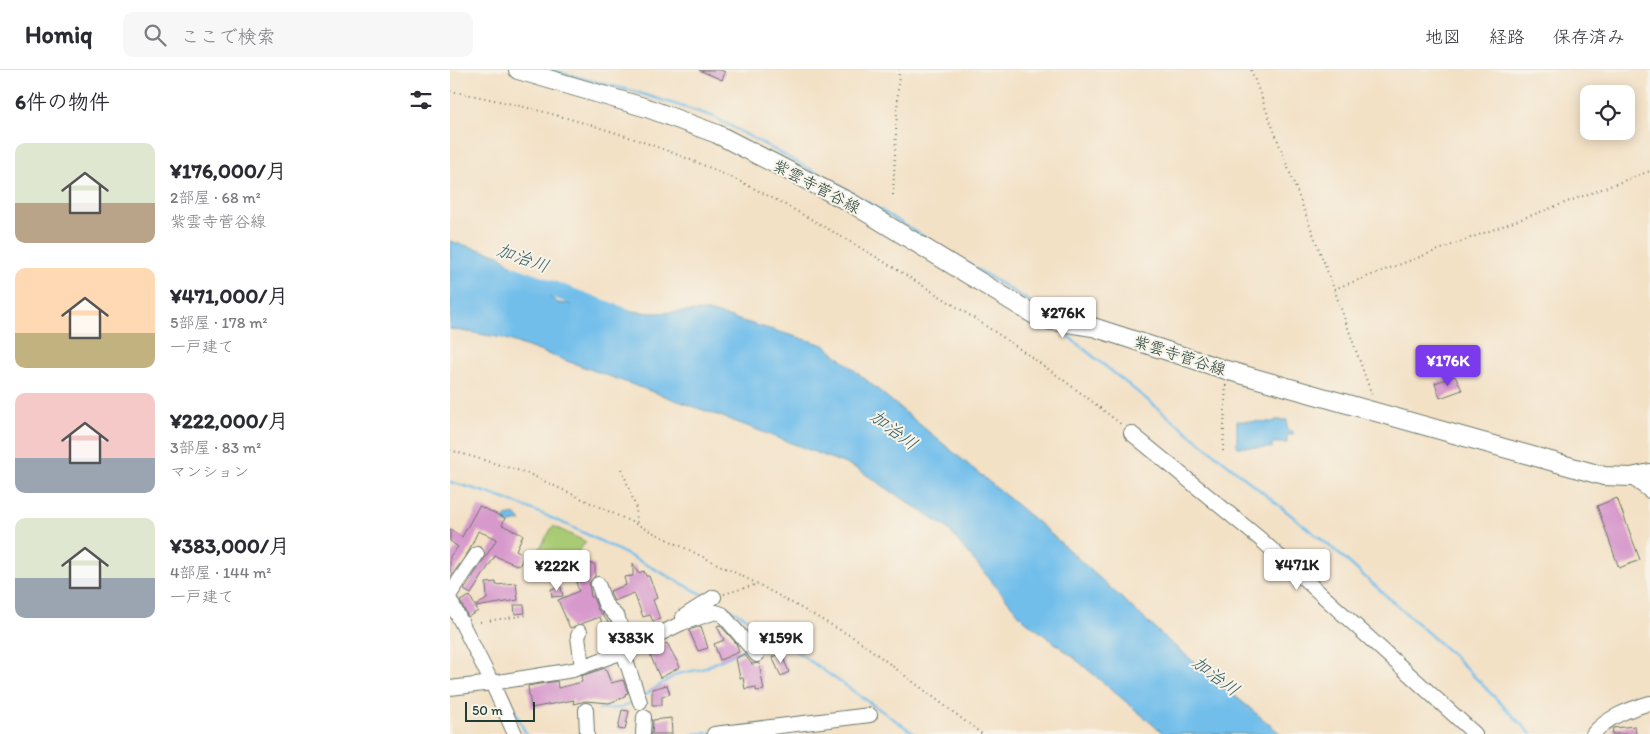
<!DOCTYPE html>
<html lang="ja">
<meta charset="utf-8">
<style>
body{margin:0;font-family:Itim,"Klee One",sans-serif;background:#f7f7f7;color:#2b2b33;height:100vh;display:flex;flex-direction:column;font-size:19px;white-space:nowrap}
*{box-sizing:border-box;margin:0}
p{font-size:16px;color:#7c7c81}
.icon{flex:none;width:28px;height:28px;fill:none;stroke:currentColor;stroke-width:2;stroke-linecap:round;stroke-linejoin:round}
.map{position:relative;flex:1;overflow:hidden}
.details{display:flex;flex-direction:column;background:#fff;width:450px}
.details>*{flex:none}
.fabs{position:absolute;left:1130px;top:15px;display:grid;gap:10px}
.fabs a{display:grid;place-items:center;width:55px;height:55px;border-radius:10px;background:#fff;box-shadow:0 2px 12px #0003;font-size:25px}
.scale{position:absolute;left:15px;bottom:12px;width:70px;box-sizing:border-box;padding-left:5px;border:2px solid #1f3d34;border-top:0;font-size:14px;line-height:18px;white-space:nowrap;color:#1f3d34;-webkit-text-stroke:4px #f7f3e8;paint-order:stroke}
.price{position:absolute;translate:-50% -42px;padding:0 11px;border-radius:5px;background:#fff;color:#222;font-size:16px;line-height:32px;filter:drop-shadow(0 1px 2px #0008)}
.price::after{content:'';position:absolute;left:50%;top:30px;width:15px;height:11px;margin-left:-8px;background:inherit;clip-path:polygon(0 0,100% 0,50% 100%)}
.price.on{background:#7c3aed;color:#fff}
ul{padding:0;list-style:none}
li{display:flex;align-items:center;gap:15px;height:125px;padding:0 15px}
li span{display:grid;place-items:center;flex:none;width:140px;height:100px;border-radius:10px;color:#555}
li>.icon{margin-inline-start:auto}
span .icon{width:60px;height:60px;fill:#fffc;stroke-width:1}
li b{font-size:21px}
h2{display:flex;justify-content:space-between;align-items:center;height:60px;padding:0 15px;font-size:21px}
header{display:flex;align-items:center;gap:30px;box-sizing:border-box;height:70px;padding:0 25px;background:#fff;border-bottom:1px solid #e1e1e2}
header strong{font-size:24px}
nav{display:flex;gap:28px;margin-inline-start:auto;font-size:18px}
.search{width:350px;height:45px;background:#f7f7f7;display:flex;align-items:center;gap:12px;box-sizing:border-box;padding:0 18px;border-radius:10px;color:#7c7c81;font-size:19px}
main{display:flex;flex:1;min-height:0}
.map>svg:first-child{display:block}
.green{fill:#a9cb74;stroke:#648454}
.water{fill:#71beeb;stroke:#487e90}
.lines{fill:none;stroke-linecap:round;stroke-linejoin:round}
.stream{stroke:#71beeb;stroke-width:2.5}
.river{stroke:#71beeb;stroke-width:16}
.building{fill:#d799cc}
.minor-casing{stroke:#697667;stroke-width:16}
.major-casing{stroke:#697667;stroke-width:20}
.path{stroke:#697667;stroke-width:2;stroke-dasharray:1 4;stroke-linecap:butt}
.minor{stroke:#fff;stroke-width:14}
.major{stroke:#fff;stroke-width:18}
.labels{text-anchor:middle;stroke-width:4;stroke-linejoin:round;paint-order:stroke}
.street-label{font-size:16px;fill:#1f3d34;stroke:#f7f3e8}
.water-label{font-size:18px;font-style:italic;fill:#345d62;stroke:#f7f3e8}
</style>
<header>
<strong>Homiq</strong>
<div class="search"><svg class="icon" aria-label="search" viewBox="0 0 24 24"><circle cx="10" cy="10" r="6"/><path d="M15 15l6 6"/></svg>ここで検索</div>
<nav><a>地図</a><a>経路</a><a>保存済み</a></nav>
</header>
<main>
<section class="details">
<h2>6件の物件<svg class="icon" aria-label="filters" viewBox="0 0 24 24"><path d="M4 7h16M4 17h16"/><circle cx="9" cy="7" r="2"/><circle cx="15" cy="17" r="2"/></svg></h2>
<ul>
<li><span style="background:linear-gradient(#dfe7d0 60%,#b9a48a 0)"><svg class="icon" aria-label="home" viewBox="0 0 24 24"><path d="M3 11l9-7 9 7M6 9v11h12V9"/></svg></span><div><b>¥176,000/月</b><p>2部屋 · 68 m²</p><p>紫雲寺菅谷線</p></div></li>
<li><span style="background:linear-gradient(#ffd9b3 65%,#c2b280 0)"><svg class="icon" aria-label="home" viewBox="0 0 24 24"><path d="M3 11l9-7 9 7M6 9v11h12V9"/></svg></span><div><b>¥471,000/月</b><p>5部屋 · 178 m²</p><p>一戸建て</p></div></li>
<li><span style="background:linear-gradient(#f6c9c9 65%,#9aa5b1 0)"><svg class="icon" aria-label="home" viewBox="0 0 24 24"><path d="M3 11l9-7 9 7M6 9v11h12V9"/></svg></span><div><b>¥222,000/月</b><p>3部屋 · 83 m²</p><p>マンション</p></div></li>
<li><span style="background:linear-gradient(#dfe7d0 60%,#9aa5b1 0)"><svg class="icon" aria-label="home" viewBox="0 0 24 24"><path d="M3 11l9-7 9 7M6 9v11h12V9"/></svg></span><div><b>¥383,000/月</b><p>4部屋 · 144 m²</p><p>一戸建て</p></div></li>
</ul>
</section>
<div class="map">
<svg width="1200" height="664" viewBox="0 0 1200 664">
<rect width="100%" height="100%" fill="#f7f3e8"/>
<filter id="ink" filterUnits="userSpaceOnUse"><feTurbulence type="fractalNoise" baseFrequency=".02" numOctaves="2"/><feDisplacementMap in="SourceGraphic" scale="10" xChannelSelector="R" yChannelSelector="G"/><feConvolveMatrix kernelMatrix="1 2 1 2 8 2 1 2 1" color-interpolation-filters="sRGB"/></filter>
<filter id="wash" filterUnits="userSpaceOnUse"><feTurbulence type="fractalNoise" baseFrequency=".0096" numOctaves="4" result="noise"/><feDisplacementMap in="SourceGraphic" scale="20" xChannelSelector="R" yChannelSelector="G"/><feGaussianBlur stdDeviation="1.12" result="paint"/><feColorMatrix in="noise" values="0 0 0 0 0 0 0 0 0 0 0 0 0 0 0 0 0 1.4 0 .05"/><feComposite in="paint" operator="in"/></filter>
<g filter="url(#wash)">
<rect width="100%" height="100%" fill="#f3e1c6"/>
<path class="green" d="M103,456L136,472L110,504L93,494L88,481Z"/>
<path class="water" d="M0,171L49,185L108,233L201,243L258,241L374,275L590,454L720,572L831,664H714L623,587L573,549L497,458L406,398L292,354L53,268L0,259Z
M825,350H837V360L843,361V365H837V373H822V378L787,377V351L824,352Z
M65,444L71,451L55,454V446Z"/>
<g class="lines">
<path class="stream" d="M100,0L183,21L262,46L391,116L597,242
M614,263L887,482L1005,587L1081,664
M0,412C91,435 173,483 256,526
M267,532L304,552L465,664
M296,561L302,551
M37,589L48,605
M0,610L31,606
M54,618L76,664
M193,626L227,604L252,599L295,579
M149,639L171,638L182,632
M243,664L261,663"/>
<path class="river" d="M62,204L172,245"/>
</g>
<g id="blocks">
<path class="building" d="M249,0H270L275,2L272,10Z
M1005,306L1012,320L990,328L985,313Z
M1167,428L1190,490L1169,498L1147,436Z
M29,436L55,448L52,455L73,465L66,480L75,485L69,496L45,486L21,524L14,520L47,469L28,461L19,481L0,508V486L8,477L0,471V460L12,467Z
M135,493L144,494L145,496V506L139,513L141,527H143L148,540L160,554L153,557L150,547L120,558L108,530L129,521L126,512L133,511Z
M183,493L188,503L194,501L196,506H199L207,528L203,530L210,549L203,551L200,545L193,547L184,523L164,531L163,529L160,521L176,515L174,507L183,506Z
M46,512V515L66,513L68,530L26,537L28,541L18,547L10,531L20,526L25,536L37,529L36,513Z
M111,517L113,526L102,527L101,519Z
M64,535H74L75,543L65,544Z
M270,555L286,573L289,582L270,590L264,574L274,570L267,556Z
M251,556L258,578L248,581L239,560Z
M217,573L230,597L210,608L199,582Z
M331,583L339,602L331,606L322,587Z
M294,584L302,594L309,593L314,620L306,621V617L295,619L293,608H290L286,588Z
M155,598L161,613L173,610L178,623L175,624V627L159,633L136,631L123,634L124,630L81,638L78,616L107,611L108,618L132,612L131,606Z
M217,615L220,624L212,626V635H202V619Z
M172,640L179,641L175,660L168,659Z
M221,648L222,664H202L203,650Z
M1185,656L1186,664H1162L1163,658Z"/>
</g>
</g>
<g filter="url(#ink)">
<use href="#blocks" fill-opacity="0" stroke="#697667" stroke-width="1"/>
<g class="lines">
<g class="minor-casing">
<path id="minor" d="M681,363L809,468L1025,664
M1181,407L1200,421
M148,514L155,534L168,548L177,580
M0,524L27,484
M0,530L42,613L123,600L173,582L232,553L266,542L272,544L307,585
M233,547L264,527
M130,562L128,566L132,597
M173,582L190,632
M0,618L42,613L65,664
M136,640L137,664
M193,664L194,647
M264,664L420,645
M1143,664C1157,647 1180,639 1200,633"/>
</g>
<g class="major-casing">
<path id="major" d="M68,0L197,38L267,64L401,133L591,249L643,257L776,300L1154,406L1181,407L1200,403"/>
</g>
<path class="path" d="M801,0L884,219L923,328
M0,21C85,37 172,61 253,95C311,119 366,152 421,184C508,236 594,292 673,356
M443,125L449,0
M884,219L1200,101
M0,380L77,403L190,456L308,514L408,570L532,664
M773,381L776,312
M172,399L186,438L187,454
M274,524L308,514
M30,552L78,545"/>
<use href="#minor" class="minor"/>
<use href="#major" class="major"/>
</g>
</g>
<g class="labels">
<g class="street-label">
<text transform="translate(367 116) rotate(28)" y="6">紫雲寺菅谷線</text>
<text transform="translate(730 285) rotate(18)" y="6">紫雲寺菅谷線</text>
</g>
<g class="water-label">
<text transform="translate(73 188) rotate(20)" y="6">加治川</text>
<text transform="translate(444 360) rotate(37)" y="6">加治川</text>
<text transform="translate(766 606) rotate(37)" y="6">加治川</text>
</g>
</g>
</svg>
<div class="fabs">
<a><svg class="icon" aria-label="locate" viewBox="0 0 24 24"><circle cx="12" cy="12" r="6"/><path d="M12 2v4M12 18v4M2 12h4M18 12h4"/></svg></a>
</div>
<div class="scale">50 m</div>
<b class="price" style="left:613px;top:269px">¥276K</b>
<b class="price on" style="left:998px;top:317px">¥176K</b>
<b class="price" style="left:847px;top:521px">¥471K</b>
<b class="price" style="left:107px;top:522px">¥222K</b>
<b class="price" style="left:181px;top:594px">¥383K</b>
<b class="price" style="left:331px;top:594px">¥159K</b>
</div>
</main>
